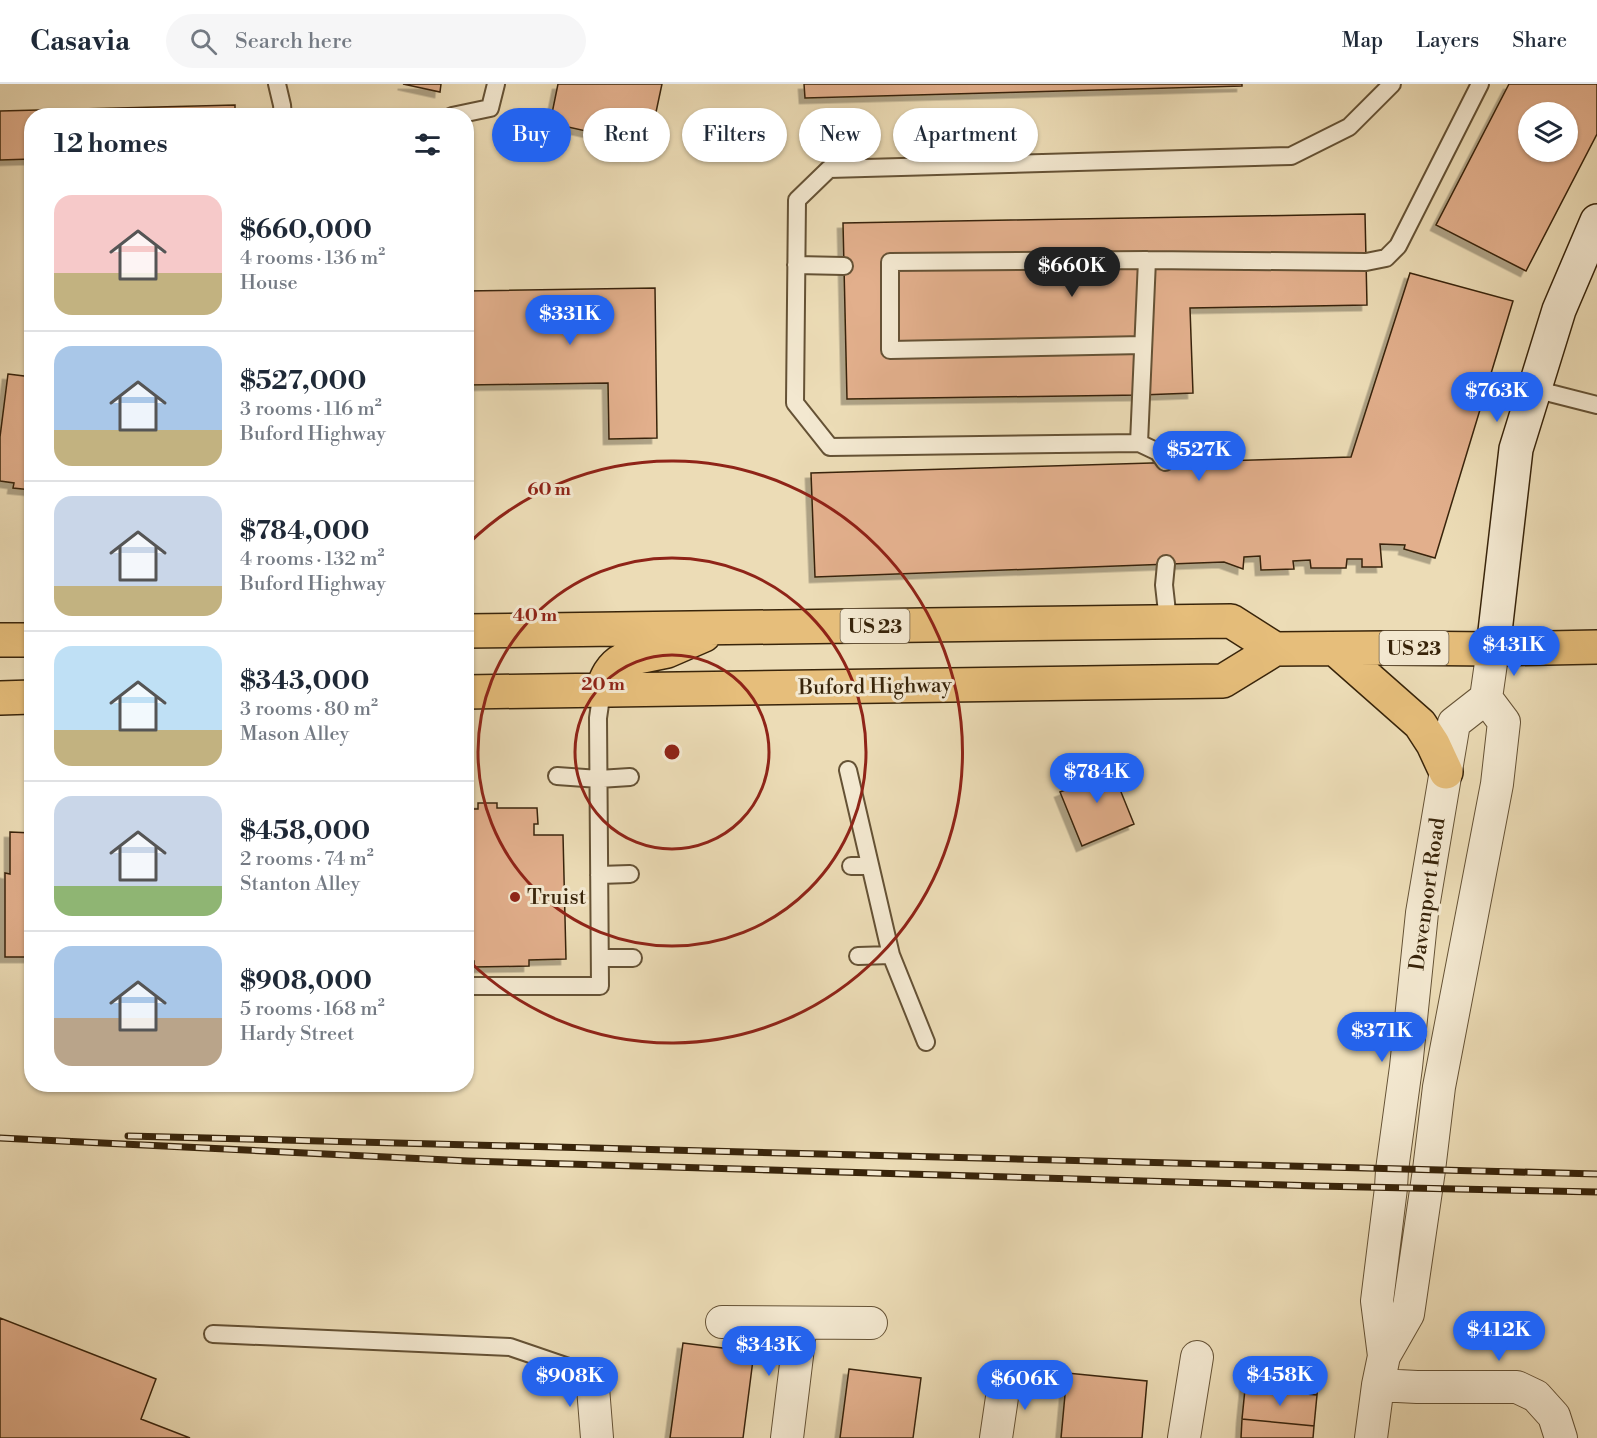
<!DOCTYPE html>
<meta charset="utf-8">
<style>
body{margin:0;font-family:"Libre Bodoni",serif;background:#f6f6f7;color:#1f2937;height:100vh;display:flex;flex-direction:column;font-size:22px;white-space:nowrap}
*{box-sizing:border-box;margin:0}
p{font-size:20px;color:#747a83}
.icon{flex:none;width:33px;height:33px;fill:none;stroke:currentColor;stroke-width:2;stroke-linecap:round;stroke-linejoin:round}
.map{position:relative;flex:1;overflow:hidden}
.details{position:absolute;left:24px;top:24px;width:450px;height:984px;display:flex;flex-direction:column;background:#fff;border-radius:24px;box-shadow:0 2px 4px #0004}
.details>*{flex:none}
.banner{position:absolute;left:492px;top:24px;width:570px;height:54px;display:flex;gap:12px}
.tools{position:absolute;left:1518px;top:18px;display:grid;gap:12px}
.tools a{display:grid;place-items:center;width:60px;height:60px;border-radius:50%;background:#fff;box-shadow:0 2px 4px #0004;font-size:30px}
.price{position:absolute;translate:-50% -51px;padding:0 14px;border-radius:21px;background:#2563eb;color:#fff;font-size:20px;line-height:39px;filter:drop-shadow(0 2px 3px #0008)}
.price::after{content:'';position:absolute;left:50%;top:36px;width:18px;height:14px;margin-left:-9px;background:inherit;clip-path:polygon(0 0,100% 0,50% 100%)}
.price.on{background:#222;color:#fff}
ul{padding:0;list-style:none}
li{display:flex;align-items:center;gap:18px;height:150px;padding:0 30px}
li+li{border-top:2px solid #e0e1e3}
li span{display:grid;place-items:center;flex:none;width:168px;height:120px;border-radius:18px;color:#555}
li>.icon{margin-inline-start:auto}
span .icon{width:72px;height:72px;fill:#fffc;stroke-width:1}
li b{font-size:26px}
h2{display:flex;justify-content:space-between;align-items:center;height:72px;padding:0 30px;font-size:26px}
.tag{padding:0 21px;border-radius:27px;background:#fff;box-shadow:0 2px 4px #0004;font-size:21px;line-height:54px}
.tag.on{background:#2563eb;color:#fff}
header{display:flex;align-items:center;gap:36px;box-sizing:border-box;height:84px;padding:0 30px;background:#fff;border-bottom:2px solid #e0e1e3}
header strong{font-size:28px}
nav{display:flex;gap:33px;margin-inline-start:auto;font-size:21px}
.search{width:420px;height:54px;background:#f6f6f7;display:flex;align-items:center;gap:15px;box-sizing:border-box;padding:0 21px;border-radius:33px;color:#747a83;font-size:22px}
.map>svg:first-child{display:block}
.building{fill:#e2af8c;stroke:#38240a;stroke-width:1.5;fill-rule:evenodd;filter:url(#shadow)}
.lines{fill:none;stroke-linecap:round;stroke-linejoin:round}
.lane-casing{stroke:#655235;stroke-width:20}
.street-casing{stroke:#655235;stroke-width:34}
.secondary-casing{stroke:#38240a;stroke-width:36}
.primary-casing{stroke:#38240a;stroke-width:36}
.lane{stroke:#f3e8d0;stroke-width:16}
.street{stroke:#f3e8d0;stroke-width:32}
.secondary{stroke:#f3e8d0;stroke-width:33}
.primary{stroke:#e6be7b;stroke-width:33}
.rail-casing{stroke:#38240a;stroke-width:7}
.rail{stroke:#f3e8d0;stroke-width:4.5;stroke-dasharray:14;stroke-linecap:butt}
.ring{fill:none;stroke:#8f2418;stroke-width:3}
.poi-dot{fill:#8f2418;stroke:#f3e8d0;stroke-width:2}
.labels{text-anchor:middle;stroke-width:6;stroke-linejoin:round;paint-order:stroke}
.shield{fill:#f3e8d0;stroke:#705f45;stroke-width:1.5}
.shield-label{font-size:20px;font-weight:bold;fill:#38240a}
.street-label{font-size:21px;fill:#38240a;stroke:#f3e8d0}
.poi-label{font-size:21px;fill:#38240a;stroke:#f3e8d0;text-anchor:start}
.centre{fill:#8f2418;stroke:#f3e8d0;stroke-width:3}
.ring-label{font-size:18px;text-anchor:middle;font-weight:bold;fill:#8f2418;stroke:#f3e8d0;stroke-width:6;stroke-linejoin:round;paint-order:stroke}
</style>
<header>
<strong>Casavia</strong>
<div class="search"><svg class="icon" aria-label="search" viewBox="0 0 24 24"><circle cx="10" cy="10" r="6"/><path d="M15 15l6 6"/></svg>Search here</div>
<nav><a>Map</a><a>Layers</a><a>Share</a></nav>
</header>
<div class="map">
<svg width="1597" height="1354" viewBox="0 0 1597 1354">
<defs>
<filter id="shadow"><feDropShadow dx="-5.5" dy="5.5" stdDeviation="0" flood-color="#0004"/></filter>
</defs>
<rect width="100%" height="100%" fill="#ecdcb6"/>
<filter id="stains"><feTurbulence type="fractalNoise" baseFrequency=".00333" numOctaves="4"/><feColorMatrix values="0 0 0 0 .2 0 0 0 0 .09 0 0 0 0 .02 0 0 0 .5 -.17"/></filter>
<radialGradient id="worn" r=".72"><stop offset=".6" stop-color="#630" stop-opacity="0"/><stop offset="1" stop-color="#630" stop-opacity=".3"/></radialGradient>
<path class="building" d="M403,0H441L440,8Z
M558,0H662L649,61L550,39Z
M804,0H1242V2L805,14Z
M1509,0H1597V50L1526,187L1436,141ZM1528,28H1568V68H1528Z
M235,21V32H32V75L0,76V27Z
M1365,130L1367,221L1190,224L1193,309L1141,311L847,315L843,139Z
M1410,189L1513,217L1435,474L1404,465L1405,461L1380,460L1382,483H1362V475H1347L1346,484H1311L1310,476L1293,477L1294,485L1261,486L1260,472L1244,473L1243,485L1224,478L815,493L811,389L1351,373Z
M655,204L657,354L609,355L608,299L466,301V207Z
M8,290L32,293V406L13,404L14,399L0,397V353Z
M1106,671L1134,740L1082,762L1060,708L1091,696L1084,679Z
M478,719H497V724H537L538,740H534V751H563L566,875L529,876V882L474,883V877H466V725H478Z
M10,748L32,749V873H5V789L10,790Z
M0,1234L156,1295L141,1335L190,1354H0Z
M683,1259L754,1268L743,1354H670Z
M1247,1274L1320,1281L1317,1311L1245,1305Z
M849,1285L921,1294L913,1354H840Z
M1067,1289L1147,1297L1142,1354H1061Z
M1245,1305L1317,1311L1314,1342L1242,1335Z
M1242,1335L1314,1342L1313,1354H1241Z"/>
<g class="lines">
<g class="lane-casing">
<path id="lane" d="M277,0L282,21L283,32
M452,32L490,24L496,0
M1147,176L1366,178L1386,174L1398,162L1480,0
M796,181L844,182
M1534,305L1597,321
M1139,359L1147,176L890,178V266L1143,261
M1165,378L1158,368L1139,359L830,363L795,319L797,116L829,85L1291,72L1349,43L1392,0
M1166,480L1164,501L1168,537
M848,686L891,871
M557,692L599,695L630,693
M851,782H870
M599,791L630,790
M858,872L891,871L926,958
M600,874H633
M466,902H600L598,634L602,606
M213,1250L510,1263L592,1291"/>
</g>
<g class="street-casing">
<path id="street" d="M722,1238L871,1239
M1384,1272L1377,1217L1391,1104L1392,1086L1406,983L1422,829L1454,639L1486,614L1493,565
M592,1291L597,1354
M1378,1301L1417,1303H1517L1536,1312L1554,1332L1561,1354
M787,1354L801,1239
M996,1354L1005,1293
M1184,1354L1197,1273
M1371,1354L1378,1301L1384,1272L1408,1230L1429,1086L1439,1003L1497,700L1504,638L1486,614"/>
</g>
<g class="secondary-casing">
<path id="secondary" d="M1493,565L1516,365L1559,226L1597,137"/>
</g>
<g class="primary-casing">
<path id="primary" d="M466,547L1231,537L1275,565L1387,564L1493,565L1597,563
M0,556H32
M1335,565L1420,640L1433,660L1446,688
M602,606C606,594 611,582 623,576L667,567L704,551
M466,608L1223,597L1275,565
M0,614L32,613"/>
</g>
<use href="#lane" class="lane"/>
<use href="#street" class="street"/>
<use href="#secondary" class="secondary"/>
<use href="#primary" class="primary"/>
<g class="rail-casing">
<path id="rail" d="M128,1052L1597,1090
M0,1054L468,1077L1317,1102L1597,1108"/>
</g>
<use href="#rail" class="rail"/>
</g>
<g class="ring">
<circle cx="672" cy="668" r="97"/>
<circle cx="672" cy="668" r="194"/>
<path d="M468 460A291 291 0 1 1 468 876"/>
</g>
<circle class="poi-dot" cx="515" cy="813" r="6"/>
<g class="labels">
<g class="shield">
<rect x="840.5" y="525" width="69" height="34" rx="4.5"/>
<rect x="1379.5" y="547" width="69" height="34" rx="4.5"/>
</g>
<g class="shield-label">
<text x="875" y="549">US 23</text>
<text x="1414" y="571">US 23</text>
</g>
<g class="street-label">
<text transform="translate(875 602) rotate(-1)" y="7">Buford Highway</text>
<text transform="translate(1427 810) rotate(-82)" y="7">Davenport Road</text>
</g>
<g class="poi-label">
<text x="527" y="820">Truist</text>
</g>
</g>
<circle cx="672" cy="668" r="9" class="centre"/>
<g class="ring-label">
<text x="549" y="411">60 m</text>
<text x="535" y="537">40 m</text>
<text x="603" y="606">20 m</text>
</g>
<rect width="100%" height="100%" filter="url(#stains)"/>
<rect width="100%" height="100%" fill="url(#worn)"/>
</svg>
<div class="tools">
<a><svg class="icon" aria-label="layers" viewBox="0 0 24 24"><path d="M12 4l9 5-9 5-9-5zM3 14l9 5 9-5"/></svg></a>
</div>
<b class="price on" style="left:1072px;top:214px">$660K</b>
<b class="price" style="left:570px;top:262px">$331K</b>
<b class="price" style="left:1497px;top:339px">$763K</b>
<b class="price" style="left:1199px;top:398px">$527K</b>
<b class="price" style="left:1514px;top:593px">$431K</b>
<b class="price" style="left:1097px;top:720px">$784K</b>
<b class="price" style="left:1382px;top:979px">$371K</b>
<b class="price" style="left:1499px;top:1278px">$412K</b>
<b class="price" style="left:769px;top:1293px">$343K</b>
<b class="price" style="left:1280px;top:1323px">$458K</b>
<b class="price" style="left:570px;top:1324px">$908K</b>
<b class="price" style="left:1025px;top:1327px">$606K</b>
<div class="banner">
<a class="tag on">Buy</a>
<a class="tag">Rent</a>
<a class="tag">Filters</a>
<a class="tag">New</a>
<a class="tag">Apartment</a>
</div>
<section class="details">
<h2>12 homes<svg class="icon" aria-label="filters" viewBox="0 0 24 24"><path d="M4 7h16M4 17h16"/><circle cx="9" cy="7" r="2"/><circle cx="15" cy="17" r="2"/></svg></h2>
<ul>
<li><span style="background:linear-gradient(#f6c9c9 65%,#c2b280 0)"><svg class="icon" aria-label="home" viewBox="0 0 24 24"><path d="M3 11l9-7 9 7M6 9v11h12V9"/></svg></span><div><b>$660,000</b><p>4 rooms · 136 m²</p><p>House</p></div></li>
<li><span style="background:linear-gradient(#a9c7e8 70%,#c2b280 0)"><svg class="icon" aria-label="home" viewBox="0 0 24 24"><path d="M3 11l9-7 9 7M6 9v11h12V9"/></svg></span><div><b>$527,000</b><p>3 rooms · 116 m²</p><p>Buford Highway</p></div></li>
<li><span style="background:linear-gradient(#c9d6e8 75%,#c2b280 0)"><svg class="icon" aria-label="home" viewBox="0 0 24 24"><path d="M3 11l9-7 9 7M6 9v11h12V9"/></svg></span><div><b>$784,000</b><p>4 rooms · 132 m²</p><p>Buford Highway</p></div></li>
<li><span style="background:linear-gradient(#bfe0f5 70%,#c2b280 0)"><svg class="icon" aria-label="home" viewBox="0 0 24 24"><path d="M3 11l9-7 9 7M6 9v11h12V9"/></svg></span><div><b>$343,000</b><p>3 rooms · 80 m²</p><p>Mason Alley</p></div></li>
<li><span style="background:linear-gradient(#c9d6e8 75%,#8fb573 0)"><svg class="icon" aria-label="home" viewBox="0 0 24 24"><path d="M3 11l9-7 9 7M6 9v11h12V9"/></svg></span><div><b>$458,000</b><p>2 rooms · 74 m²</p><p>Stanton Alley</p></div></li>
<li><span style="background:linear-gradient(#a9c7e8 60%,#b9a48a 0)"><svg class="icon" aria-label="home" viewBox="0 0 24 24"><path d="M3 11l9-7 9 7M6 9v11h12V9"/></svg></span><div><b>$908,000</b><p>5 rooms · 168 m²</p><p>Hardy Street</p></div></li>
</ul>
</section>
</div>
